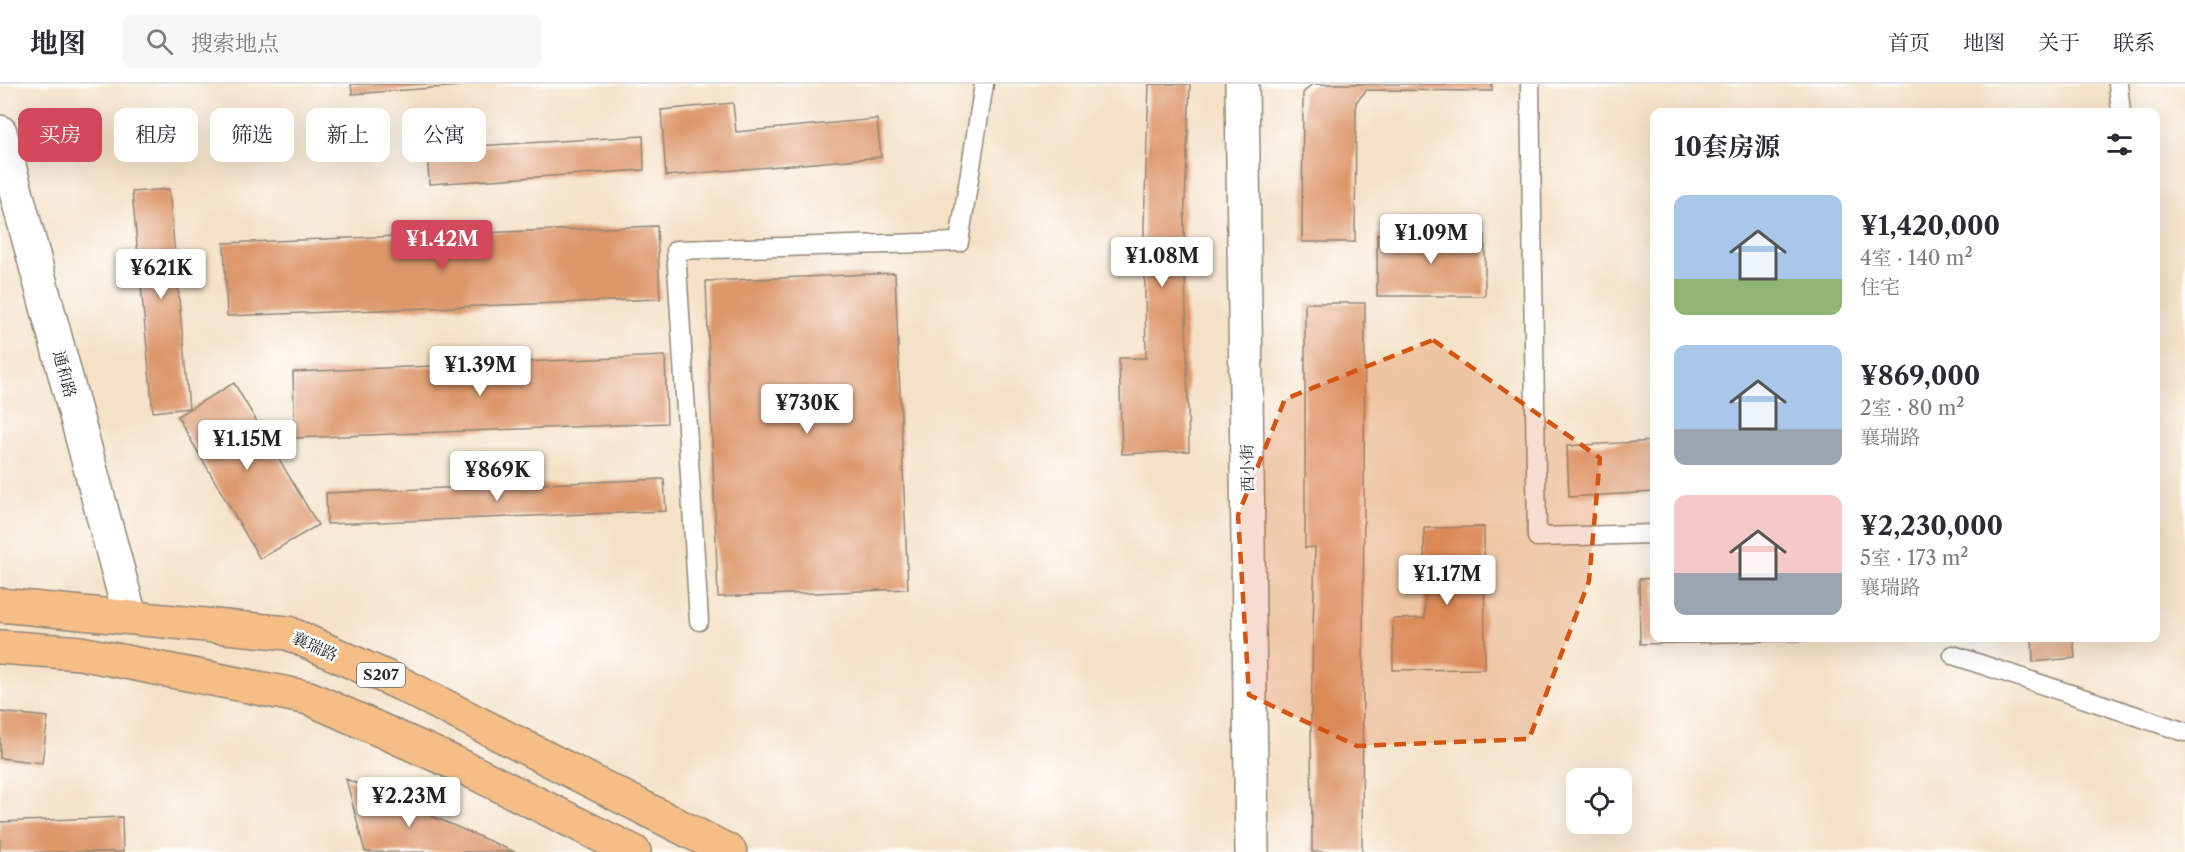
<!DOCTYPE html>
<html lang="zh">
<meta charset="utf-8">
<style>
body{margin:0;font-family:"Libre Caslon Text","Noto Serif SC",serif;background:#f7f7f7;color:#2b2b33;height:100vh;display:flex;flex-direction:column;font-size:22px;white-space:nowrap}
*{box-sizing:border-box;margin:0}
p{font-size:20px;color:#7c7c81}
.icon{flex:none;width:33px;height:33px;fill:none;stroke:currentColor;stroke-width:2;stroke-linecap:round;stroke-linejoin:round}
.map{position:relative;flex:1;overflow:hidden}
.drawer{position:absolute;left:1650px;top:24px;width:510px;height:534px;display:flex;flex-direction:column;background:#fff;border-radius:12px;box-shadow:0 6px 24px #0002}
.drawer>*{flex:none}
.top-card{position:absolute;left:18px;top:24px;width:570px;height:54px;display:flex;gap:12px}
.tools{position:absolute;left:1566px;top:684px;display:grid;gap:12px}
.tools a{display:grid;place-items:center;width:66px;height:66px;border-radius:12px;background:#fff;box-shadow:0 6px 24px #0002;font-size:30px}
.price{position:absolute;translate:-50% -51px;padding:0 14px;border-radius:6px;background:#fff;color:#222;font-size:20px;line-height:39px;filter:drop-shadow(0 2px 3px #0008)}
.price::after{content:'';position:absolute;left:50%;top:36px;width:18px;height:14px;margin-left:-9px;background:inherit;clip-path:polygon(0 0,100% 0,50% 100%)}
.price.on{background:#d1495b;color:#fff}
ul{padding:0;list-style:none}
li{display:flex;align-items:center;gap:18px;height:150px;padding:0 24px}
li span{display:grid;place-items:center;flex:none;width:168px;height:120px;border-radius:12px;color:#555}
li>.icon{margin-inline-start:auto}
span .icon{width:72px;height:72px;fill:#fffc;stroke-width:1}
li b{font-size:26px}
h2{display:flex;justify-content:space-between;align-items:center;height:72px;padding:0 24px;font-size:26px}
.tag{padding:0 21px;border-radius:12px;background:#fff;box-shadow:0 6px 24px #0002;font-size:21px;line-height:54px}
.tag.on{background:#d1495b;color:#fff}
header{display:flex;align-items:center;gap:36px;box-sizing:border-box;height:84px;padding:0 30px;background:#fff;border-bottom:2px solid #e1e1e2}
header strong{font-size:28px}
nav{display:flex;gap:33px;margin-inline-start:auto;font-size:21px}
.search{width:420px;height:54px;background:#f7f7f7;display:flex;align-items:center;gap:15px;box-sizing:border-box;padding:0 21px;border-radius:12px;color:#7c7c81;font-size:22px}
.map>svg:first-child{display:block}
.building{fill:#dd976b}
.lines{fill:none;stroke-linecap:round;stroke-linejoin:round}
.service-casing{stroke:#908678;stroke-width:21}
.tertiary-casing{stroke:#908678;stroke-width:36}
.primary-casing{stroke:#908678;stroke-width:36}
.service{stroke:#fff;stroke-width:18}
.tertiary{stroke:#fff;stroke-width:33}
.primary{stroke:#f6be87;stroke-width:33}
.marked{fill:#d5540f;fill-opacity:0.2;stroke:#d5540f;stroke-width:4.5;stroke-dasharray:12 8;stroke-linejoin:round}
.labels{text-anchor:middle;stroke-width:5;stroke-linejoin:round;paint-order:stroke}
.shield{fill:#fff;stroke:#6b6b6b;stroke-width:1.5}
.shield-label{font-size:15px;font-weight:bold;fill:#2b2b2b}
.street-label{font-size:16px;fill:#2b2b2b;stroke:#fff}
</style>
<header>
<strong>地图</strong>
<div class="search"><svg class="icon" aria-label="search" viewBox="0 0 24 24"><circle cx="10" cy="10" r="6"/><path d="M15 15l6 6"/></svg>搜索地点</div>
<nav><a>首页</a><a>地图</a><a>关于</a><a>联系</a></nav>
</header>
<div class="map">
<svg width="2185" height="768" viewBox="0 0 2185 768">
<rect width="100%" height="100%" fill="#fff"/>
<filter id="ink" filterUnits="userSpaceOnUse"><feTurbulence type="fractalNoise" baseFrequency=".0167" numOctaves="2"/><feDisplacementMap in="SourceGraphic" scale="12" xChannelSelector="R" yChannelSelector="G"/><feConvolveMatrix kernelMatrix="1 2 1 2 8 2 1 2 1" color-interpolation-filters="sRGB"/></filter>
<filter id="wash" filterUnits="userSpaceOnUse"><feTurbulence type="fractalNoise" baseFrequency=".008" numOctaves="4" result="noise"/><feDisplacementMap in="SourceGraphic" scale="24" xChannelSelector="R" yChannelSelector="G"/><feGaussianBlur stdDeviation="1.35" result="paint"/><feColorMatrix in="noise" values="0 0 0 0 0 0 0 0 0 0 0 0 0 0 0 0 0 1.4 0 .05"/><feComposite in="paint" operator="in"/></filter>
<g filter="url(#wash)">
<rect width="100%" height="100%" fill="#f4e1c6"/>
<g id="blocks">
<path class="building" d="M351,0H460V2L352,10Z
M1149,0H1190L1184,141L1189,367L1122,370L1119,274H1146L1144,140Z
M1312,0H1492V7L1367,6L1356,18L1355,158H1302L1303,9Z
M733,19L736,48L877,35L881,73L666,92L661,26Z
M643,52L644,86L429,100L427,65Z
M169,105L189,324L153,328L132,108Z
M657,142L660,215L227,232L224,159Z
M1377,150L1485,151V212H1377Z
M895,189L908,505L718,513L706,197Z
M1305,219H1365L1362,768H1312L1311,635L1315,463L1305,464Z
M665,272L667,339L295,354L293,288Z
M234,299L318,441L260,475L177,332Z
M1654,357V408L1569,413L1567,362Z
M664,395L666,427L327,440L326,409Z
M1484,443L1485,585L1393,586V535L1425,534L1424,444Z
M1654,494V554H1833V556L1640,560L1639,495Z
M2032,554H2073L2075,574L2033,578Z
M0,628L48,633L42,679L0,674Z
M346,695L515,768H365Z
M122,733L123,768H0V738Z"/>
</g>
</g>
<g filter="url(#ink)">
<use href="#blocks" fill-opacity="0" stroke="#908678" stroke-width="1.5"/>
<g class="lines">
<g class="service-casing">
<path id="service" d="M1530,0L1537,453L1654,450
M2118,0L2121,28
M699,537L676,166L959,158L984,0
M1953,571L2185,648"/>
</g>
<g class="tertiary-casing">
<path id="tertiary" d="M1242,0L1252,768
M0,48L130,532"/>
</g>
<g class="primary-casing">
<path id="primary" d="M0,521L288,549L401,600L730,768
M0,563L80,569L309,614L463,683L634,768"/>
</g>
<use href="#service" class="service"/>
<use href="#tertiary" class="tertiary"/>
<use href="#primary" class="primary"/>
</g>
</g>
<path class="marked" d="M1433,256L1600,374L1589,497L1529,655L1357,662L1249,611L1238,431L1285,315Z"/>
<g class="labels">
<rect class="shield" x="357" y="579" width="48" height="24" rx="4.5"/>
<g class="shield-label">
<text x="381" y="596">S207</text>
</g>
<g class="street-label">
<text transform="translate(65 290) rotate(75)" y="6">通和路</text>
<text transform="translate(1247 384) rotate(-91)" y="6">西小街</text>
<text transform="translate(315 562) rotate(24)" y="6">襄瑞路</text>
</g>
</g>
</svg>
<div class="tools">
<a><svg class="icon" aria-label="locate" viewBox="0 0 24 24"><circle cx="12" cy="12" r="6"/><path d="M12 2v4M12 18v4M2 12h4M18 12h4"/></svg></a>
</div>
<b class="price" style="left:1431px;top:181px">¥1.09M</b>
<b class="price on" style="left:442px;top:187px">¥1.42M</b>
<b class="price" style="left:1162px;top:204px">¥1.08M</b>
<b class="price" style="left:161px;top:216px">¥621K</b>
<b class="price" style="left:480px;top:313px">¥1.39M</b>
<b class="price" style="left:807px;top:351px">¥730K</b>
<b class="price" style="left:247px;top:387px">¥1.15M</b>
<b class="price" style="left:497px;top:418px">¥869K</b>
<b class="price" style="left:1447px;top:522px">¥1.17M</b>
<b class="price" style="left:409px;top:744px">¥2.23M</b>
<div class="top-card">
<a class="tag on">买房</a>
<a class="tag">租房</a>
<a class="tag">筛选</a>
<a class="tag">新上</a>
<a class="tag">公寓</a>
</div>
<section class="drawer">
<h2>10套房源<svg class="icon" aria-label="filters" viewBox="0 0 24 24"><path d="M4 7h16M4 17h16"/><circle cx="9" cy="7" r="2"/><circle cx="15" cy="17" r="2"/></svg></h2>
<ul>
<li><span style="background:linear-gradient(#a9c7e8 70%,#8fb573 0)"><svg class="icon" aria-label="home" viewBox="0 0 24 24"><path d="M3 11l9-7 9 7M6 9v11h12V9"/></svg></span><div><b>¥1,420,000</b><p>4室 · 140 m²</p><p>住宅</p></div></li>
<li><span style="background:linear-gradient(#a9c7e8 70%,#9aa5b1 0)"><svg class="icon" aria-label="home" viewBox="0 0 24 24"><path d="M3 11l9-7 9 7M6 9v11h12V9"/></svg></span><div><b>¥869,000</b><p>2室 · 80 m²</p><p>襄瑞路</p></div></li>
<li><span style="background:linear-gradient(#f6c9c9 65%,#9aa5b1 0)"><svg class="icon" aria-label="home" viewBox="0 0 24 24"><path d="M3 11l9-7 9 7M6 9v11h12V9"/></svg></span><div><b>¥2,230,000</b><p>5室 · 173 m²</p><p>襄瑞路</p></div></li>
</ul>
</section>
</div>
